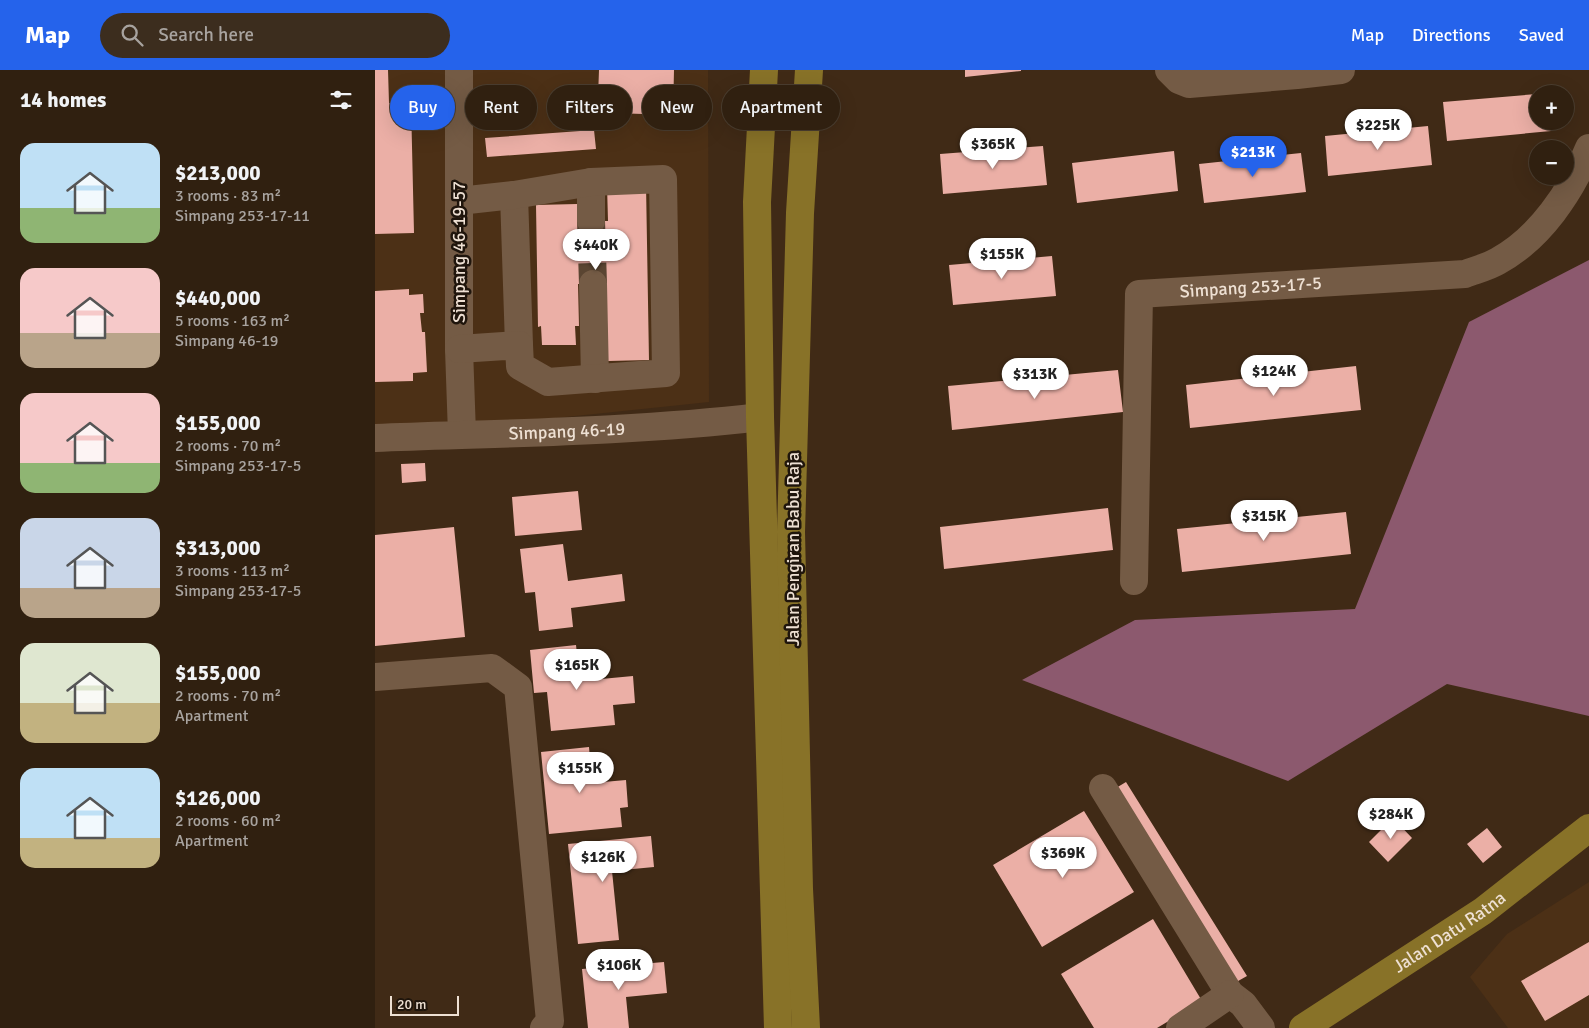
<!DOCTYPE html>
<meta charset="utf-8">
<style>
body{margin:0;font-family:Signika,sans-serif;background:#3c2d1e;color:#f1f3f6;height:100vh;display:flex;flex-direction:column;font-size:19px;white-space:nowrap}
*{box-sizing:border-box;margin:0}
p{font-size:16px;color:#a8a39f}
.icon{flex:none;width:28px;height:28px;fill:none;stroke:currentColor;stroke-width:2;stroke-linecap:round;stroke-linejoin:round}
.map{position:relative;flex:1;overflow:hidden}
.drawer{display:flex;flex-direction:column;background:#302010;width:375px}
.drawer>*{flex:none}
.top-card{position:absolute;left:15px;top:15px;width:475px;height:45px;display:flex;gap:10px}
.tools{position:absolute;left:1154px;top:15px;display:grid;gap:10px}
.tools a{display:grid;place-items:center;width:45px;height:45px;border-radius:50%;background:#302010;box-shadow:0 5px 20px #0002,0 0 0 1px #4b3e30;font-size:25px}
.scale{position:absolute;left:15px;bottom:12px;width:69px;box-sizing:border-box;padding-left:5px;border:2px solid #eee0d3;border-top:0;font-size:14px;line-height:18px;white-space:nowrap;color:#eee0d3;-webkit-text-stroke:4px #1f150c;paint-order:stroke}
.price{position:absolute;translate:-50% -42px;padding:0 11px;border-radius:18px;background:#fff;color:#222;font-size:16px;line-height:32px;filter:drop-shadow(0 1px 2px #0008)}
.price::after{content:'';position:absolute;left:50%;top:30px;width:15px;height:11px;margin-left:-8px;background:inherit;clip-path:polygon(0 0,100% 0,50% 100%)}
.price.current{background:#2563eb;color:#fff}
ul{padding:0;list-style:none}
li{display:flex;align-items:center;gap:15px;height:125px;padding:0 20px}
li span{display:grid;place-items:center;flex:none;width:140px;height:100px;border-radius:15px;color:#555}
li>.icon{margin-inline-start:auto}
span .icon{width:60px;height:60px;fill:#fffc;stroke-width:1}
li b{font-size:21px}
h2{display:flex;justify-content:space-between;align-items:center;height:60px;padding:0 20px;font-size:21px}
.pill{padding:0 18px;border-radius:22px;background:#302010;box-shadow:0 5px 20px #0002,0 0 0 1px #4b3e30;font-size:18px;line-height:45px}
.pill.current{background:#2563eb;color:#fff}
header{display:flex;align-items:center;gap:30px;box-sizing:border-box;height:70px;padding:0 25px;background:#2563eb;color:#fff}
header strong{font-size:24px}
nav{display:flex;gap:28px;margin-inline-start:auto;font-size:18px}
.search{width:350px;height:45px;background:#3c2d1e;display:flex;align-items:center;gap:12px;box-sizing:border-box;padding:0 18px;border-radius:28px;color:#a8a39f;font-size:19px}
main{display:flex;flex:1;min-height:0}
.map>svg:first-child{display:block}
.built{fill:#4c3016}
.forest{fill:#8c596e}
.building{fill:#ebafa6}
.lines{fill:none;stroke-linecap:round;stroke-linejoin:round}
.minor-tunnel{stroke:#5a4532;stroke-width:28;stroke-dasharray:28 14;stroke-linecap:butt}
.minor{stroke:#745b45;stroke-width:28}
.major{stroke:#887228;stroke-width:28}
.labels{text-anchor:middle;stroke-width:5;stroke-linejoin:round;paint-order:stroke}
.street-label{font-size:18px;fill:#eee0d3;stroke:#1f150c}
</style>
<header>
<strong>Map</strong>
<div class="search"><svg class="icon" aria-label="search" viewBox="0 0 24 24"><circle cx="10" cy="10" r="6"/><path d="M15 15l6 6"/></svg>Search here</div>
<nav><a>Map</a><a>Directions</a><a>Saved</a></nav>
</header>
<main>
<section class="drawer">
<h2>14 homes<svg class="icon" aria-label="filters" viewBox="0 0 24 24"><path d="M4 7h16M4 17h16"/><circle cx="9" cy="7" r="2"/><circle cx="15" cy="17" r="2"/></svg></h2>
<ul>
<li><span style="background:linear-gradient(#bfe0f5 65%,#8fb573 0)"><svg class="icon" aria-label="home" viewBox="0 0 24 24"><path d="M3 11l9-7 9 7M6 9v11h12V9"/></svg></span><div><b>$213,000</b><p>3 rooms · 83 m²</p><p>Simpang 253-17-11</p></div></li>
<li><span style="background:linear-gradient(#f6c9c9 65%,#b9a48a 0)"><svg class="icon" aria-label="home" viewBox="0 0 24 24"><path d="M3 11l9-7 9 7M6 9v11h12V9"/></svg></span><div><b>$440,000</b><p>5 rooms · 163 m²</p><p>Simpang 46-19</p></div></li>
<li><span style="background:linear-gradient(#f6c9c9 70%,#8fb573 0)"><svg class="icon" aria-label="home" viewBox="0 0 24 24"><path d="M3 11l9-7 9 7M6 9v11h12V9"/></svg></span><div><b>$155,000</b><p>2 rooms · 70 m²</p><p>Simpang 253-17-5</p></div></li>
<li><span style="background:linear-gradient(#c9d6e8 70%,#b9a48a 0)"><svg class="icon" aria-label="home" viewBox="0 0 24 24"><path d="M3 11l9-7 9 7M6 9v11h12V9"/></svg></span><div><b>$313,000</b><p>3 rooms · 113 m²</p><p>Simpang 253-17-5</p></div></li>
<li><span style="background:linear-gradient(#dfe7d0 60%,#c2b280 0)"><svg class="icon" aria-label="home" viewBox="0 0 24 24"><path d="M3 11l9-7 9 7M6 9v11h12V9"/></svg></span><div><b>$155,000</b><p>2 rooms · 70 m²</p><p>Apartment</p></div></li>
<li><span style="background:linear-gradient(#bfe0f5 70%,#c2b280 0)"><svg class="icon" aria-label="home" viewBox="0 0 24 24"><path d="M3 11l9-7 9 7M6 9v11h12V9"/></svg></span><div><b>$126,000</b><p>2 rooms · 60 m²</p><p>Apartment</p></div></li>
</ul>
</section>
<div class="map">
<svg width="1214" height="958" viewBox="0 0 1214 958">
<rect width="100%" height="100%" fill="#402a16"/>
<path class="built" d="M0,0H333L334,332L0,367Z
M1214,812V958H1133L1095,907L1132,864Z"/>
<path class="forest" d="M1214,190V646L1072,614L913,711L647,610L760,550L980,539L1094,252Z"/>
<path class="building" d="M0,0H13L14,33H36L39,163L0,164Z
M224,0H299L298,45L238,43L223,27Z
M590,0H646V1L590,7Z
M1162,24V51H1175L1176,61L1072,71L1068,32Z
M1053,56L1057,95L953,106L950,66Z
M219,60L221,79L112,87L110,68Z
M668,76L672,115L568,124L565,84Z
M799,81L803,121L702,133L697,93Z
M926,83L931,122L829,133L824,94Z
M271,114L274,290L233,291L231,214H203L204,256H200L201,275H167L166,256L163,257L161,135L202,134V151H233L232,115Z
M677,186L681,226L578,235L574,195Z
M34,219V225L48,224L49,243H45L47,262H50L52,302L38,303V311L0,312V221Z
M981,296L986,340L815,358L811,315Z
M743,300L748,342L577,360L573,316Z
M50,393L51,411L27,413L26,394Z
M203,421L207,460L140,466L137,427Z
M733,438L738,480L569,499L565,457Z
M971,442L976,484L807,502L802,459Z
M79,457L90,567L0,576V465Z
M188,474L193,511L247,504L250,531L196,538L198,557L164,561L160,522L150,523L145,479Z
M201,575L205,611L258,606L260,633L238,635L240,655L176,661L172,622L159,623L155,580Z
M214,677L217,713L251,710L253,737L245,738L247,757L174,764L166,682Z
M751,712L872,906L856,915L736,721Z
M709,741L759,822L667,877L618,795Z
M1018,748L1037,768L1013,792L994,772Z
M1112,758L1127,777L1108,793L1092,774Z
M276,766L279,797L237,801L244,870L203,874L193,774Z
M778,849L827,931L782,958H719L686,904Z
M1214,872V925L1170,951L1146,911Z
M289,892L292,923L251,927L254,958H213L207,899Z"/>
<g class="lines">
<path class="minor-tunnel" d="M216,151L218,214"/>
<g class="minor">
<path d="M84,0V279L87,364"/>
<path d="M794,0L804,10L814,14L922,5L966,0"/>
<path d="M216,112V151"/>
<path d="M139,125L144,275"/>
<path d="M218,214L220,309"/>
<path d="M84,279L144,275L145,296L173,312L291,303L288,109L216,112L139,125L84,131"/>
<path id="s1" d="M0,368C128,363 258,362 385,347"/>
<path id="s2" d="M759,511L764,224L1090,204C1100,200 1113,197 1123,191C1165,168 1196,122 1214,78"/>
<path d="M0,607L117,598L143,617L175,951L169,958"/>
<path d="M728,718L855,924L868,934L886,958"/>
<path d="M805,958L855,924"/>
</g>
<g class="major">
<path d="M389,0L382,132L385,347L403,958"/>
<path d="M431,958L424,819L416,462L425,143L434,0"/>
<path id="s3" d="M928,958L1108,841L1214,758"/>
</g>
</g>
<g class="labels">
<g class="street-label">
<text transform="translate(84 182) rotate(-90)" y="6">Simpang 46-19-57</text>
<text dy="6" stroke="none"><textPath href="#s2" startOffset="399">Simpang 253-17-5</textPath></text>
<text dy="6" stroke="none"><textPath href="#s1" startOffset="192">Simpang 46-19</textPath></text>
<text transform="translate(418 479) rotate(-90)" y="6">Jalan Pengiran Babu Raja</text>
<text dy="6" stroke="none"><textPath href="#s3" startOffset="175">Jalan Datu Ratna</textPath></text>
</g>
</g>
</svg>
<div class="tools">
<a>+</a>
<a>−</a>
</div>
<div class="scale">20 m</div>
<b class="price" style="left:1003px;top:81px">$225K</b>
<b class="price" style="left:618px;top:100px">$365K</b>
<b class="price current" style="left:878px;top:108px">$213K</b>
<b class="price" style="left:221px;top:201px">$440K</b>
<b class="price" style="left:627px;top:210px">$155K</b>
<b class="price" style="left:899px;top:327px">$124K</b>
<b class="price" style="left:660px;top:330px">$313K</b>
<b class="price" style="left:889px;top:472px">$315K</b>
<b class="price" style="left:202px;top:621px">$165K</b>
<b class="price" style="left:205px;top:724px">$155K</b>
<b class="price" style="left:1016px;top:770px">$284K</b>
<b class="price" style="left:688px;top:809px">$369K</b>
<b class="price" style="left:228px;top:813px">$126K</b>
<b class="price" style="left:244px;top:921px">$106K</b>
<div class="top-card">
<a class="pill current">Buy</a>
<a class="pill">Rent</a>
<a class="pill">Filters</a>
<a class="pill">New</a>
<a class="pill">Apartment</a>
</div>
</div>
</main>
